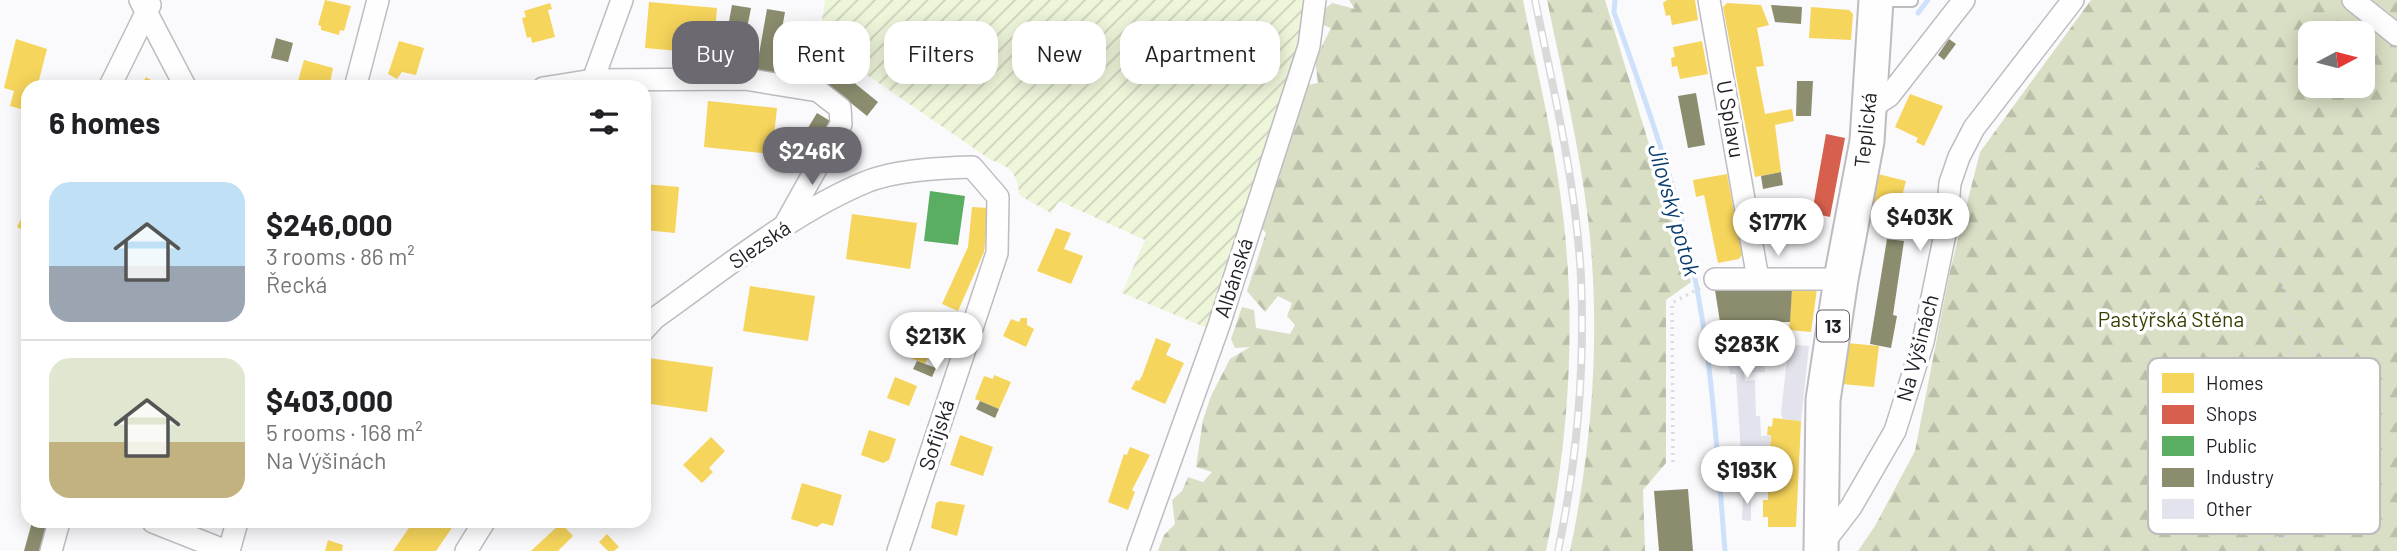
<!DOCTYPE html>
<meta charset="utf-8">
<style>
body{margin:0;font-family:Barlow,sans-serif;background:#f6f6f6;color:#202124;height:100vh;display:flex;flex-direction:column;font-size:26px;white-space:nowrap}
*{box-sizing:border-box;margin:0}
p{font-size:23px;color:#757577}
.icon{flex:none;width:38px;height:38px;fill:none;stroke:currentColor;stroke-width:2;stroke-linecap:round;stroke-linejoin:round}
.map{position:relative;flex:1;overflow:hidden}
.sheet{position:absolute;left:21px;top:80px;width:630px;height:448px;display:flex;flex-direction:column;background:#fff;border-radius:21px;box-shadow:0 4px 18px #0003}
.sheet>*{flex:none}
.banner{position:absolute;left:672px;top:21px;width:665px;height:63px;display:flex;gap:14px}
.needle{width:46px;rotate:83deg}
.tools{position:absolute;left:2298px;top:21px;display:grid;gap:14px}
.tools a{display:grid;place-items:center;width:77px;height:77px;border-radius:14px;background:#fff;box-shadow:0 4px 18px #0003;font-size:35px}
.price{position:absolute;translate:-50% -60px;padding:0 16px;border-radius:24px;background:#fff;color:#222;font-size:23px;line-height:46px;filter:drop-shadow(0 2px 4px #0008)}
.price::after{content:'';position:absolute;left:50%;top:42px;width:21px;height:16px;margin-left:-10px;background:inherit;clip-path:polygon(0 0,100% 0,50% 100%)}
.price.selected{background:#6c6a70;color:#fff}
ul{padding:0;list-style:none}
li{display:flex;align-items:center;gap:21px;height:175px;padding:0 28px}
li+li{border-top:2px solid #e0e0e0}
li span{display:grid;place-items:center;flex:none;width:196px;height:140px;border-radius:21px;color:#555}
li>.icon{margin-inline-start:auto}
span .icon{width:84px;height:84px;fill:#fffc;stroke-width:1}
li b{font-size:30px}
h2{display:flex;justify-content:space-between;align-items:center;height:84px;padding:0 28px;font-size:30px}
.pill{padding:0 24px;border-radius:21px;background:#fff;box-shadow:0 4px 18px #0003;font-size:24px;line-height:63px}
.pill.selected{background:#6c6a70;color:#fff}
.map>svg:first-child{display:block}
.forest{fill:url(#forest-firs);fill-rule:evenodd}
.garden{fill:url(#garden-furrows)}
.homes{fill:#f6d55c}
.shops{fill:#d6604d}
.public{fill:#5aae61}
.industry{fill:#8c8c6e}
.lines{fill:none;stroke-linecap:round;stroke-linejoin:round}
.stream{stroke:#cde1fb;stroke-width:5}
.building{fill:#e3e3ee}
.service-casing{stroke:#bebbc1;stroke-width:14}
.minor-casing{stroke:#bebbc1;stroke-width:24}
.primary-casing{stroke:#bebbc1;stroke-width:37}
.path{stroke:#dbdadc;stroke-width:3.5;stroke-dasharray:2 5;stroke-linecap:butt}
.service{stroke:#fefeff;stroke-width:10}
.minor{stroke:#fefeff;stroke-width:21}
.primary{stroke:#fefeff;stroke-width:33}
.rail-casing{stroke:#d9d9d9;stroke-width:8}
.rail{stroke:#fff;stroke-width:5;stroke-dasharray:16;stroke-linecap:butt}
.labels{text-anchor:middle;stroke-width:7;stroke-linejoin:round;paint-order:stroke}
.shield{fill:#fff;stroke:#636166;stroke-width:2}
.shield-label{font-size:19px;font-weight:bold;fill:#201d25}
.street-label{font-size:21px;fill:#201d25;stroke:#fff}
.park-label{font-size:21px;fill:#354002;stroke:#fff}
.water-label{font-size:23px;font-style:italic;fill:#083c6e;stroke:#fff}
.key{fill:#fff;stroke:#bcbbbe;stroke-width:2}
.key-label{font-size:19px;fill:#201d25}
</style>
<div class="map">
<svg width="2397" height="551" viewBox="0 0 2397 551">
<defs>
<pattern id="forest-firs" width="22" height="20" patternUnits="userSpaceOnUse" patternTransform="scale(1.75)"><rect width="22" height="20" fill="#d8dfc4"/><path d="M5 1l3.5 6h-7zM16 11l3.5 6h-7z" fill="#b9bfa8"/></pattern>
<pattern id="garden-furrows" width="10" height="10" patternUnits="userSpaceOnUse" patternTransform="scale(1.75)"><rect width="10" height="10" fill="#eef6da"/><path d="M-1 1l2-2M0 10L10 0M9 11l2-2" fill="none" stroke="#ccd2bb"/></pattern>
</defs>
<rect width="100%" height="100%" fill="#faf9fc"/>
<path class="forest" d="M1349,0H1523C1538,75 1556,148 1564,224C1576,334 1568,443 1546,551H1158L1164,535L1175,524L1172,500L1182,491L1188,477L1203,482L1212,472L1196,467L1203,420L1211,396L1230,359L1250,347L1235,348L1231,339L1242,307L1254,310L1256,328L1290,334L1295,325L1287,316L1292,303L1278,296L1265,312L1247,291L1266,233L1253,219L1262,191L1279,180L1296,87L1318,83L1315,60L1331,28L1318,23V14L1332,3L1355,9Z
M1547,0H1605L1691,282L1666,300V463L1643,490L1645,551H1570C1593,442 1601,329 1588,219C1579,145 1562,73 1547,0Z
M2091,0H2397V551H1858L1875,526L1915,451L1950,271L1980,152ZM2310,33H2362V86H2310Z"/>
<path class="garden" d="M825,0H1306L1305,22L1282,121L1212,330L1122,293L1145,240L1059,201L1051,213L1019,195C1018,174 1010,166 991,160L819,42Z"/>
<path class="homes" d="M325,0L351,6L344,31L340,30L339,35L321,30V26L318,25Z
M1667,0H1695L1698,20L1672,25L1670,15L1666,16L1663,3Z
M649,2L717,8L713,54L645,48Z
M550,3L552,9L548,10L555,37L532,43L531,37L527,38L522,18L526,17L524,11Z
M1727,3L1761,5L1769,25L1757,28L1764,66L1756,67L1765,114L1792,109L1794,121L1775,125L1781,172L1755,177L1723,7Z
M1811,7L1849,10L1853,14L1851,40L1809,38Z
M16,39L47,49L37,88H28V111L10,106L14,91L4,88Z
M399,41L424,48L416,75L402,72L397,79L388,74Z
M1702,41L1708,74L1680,79L1677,66L1672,67L1671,58L1675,57L1673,47Z
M806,55L825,59L831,64L819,79L802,76Z
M304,60L333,68L329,88H296Z
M146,77L164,88H140Z
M1910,94L1943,106L1924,146L1916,142L1918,138L1895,127Z
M708,101L777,108L772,154L704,147Z
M1727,174L1742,255L1739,259L1718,263L1704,195L1696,197L1693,180Z
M1878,174L1906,181L1901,200L1906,201L1904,210L1899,209L1895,228L1866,221Z
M644,184L679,187L675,233L644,230Z
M28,205V233L17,227Z
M972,207L989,208L984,252L958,311L942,304L968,247Z
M852,214L917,223L910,269L846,259Z
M1056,228L1071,233L1064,249L1083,256L1071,284L1037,271Z
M750,286L815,296L808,341L743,331Z
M1792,289H1817L1811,332L1789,330Z
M1021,318H1027V325L1034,329L1026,347L1003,336L1011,319L1019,322Z
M924,326L928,328L926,333L937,337L925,364L904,355L916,328L922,331Z
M1156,338L1171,344L1166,355L1184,363L1165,404L1131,389L1136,380L1139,381L1142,376Z
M1847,343L1879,346L1874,387L1842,384Z
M649,358L713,367L707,412L644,403Z
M994,375L1011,382L999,409L975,399L984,376L993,379Z
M895,377L917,386L909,406L887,398Z
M1773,418L1801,421L1796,527H1768V517H1763V500H1768V481H1762L1763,461H1769L1771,435H1767L1768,426L1772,427Z
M869,430L896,439L889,460L883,463L861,455Z
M960,435L993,447L983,476L950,465Z
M711,437L725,451L709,468L713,472L702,483L683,465Z
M1130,447L1150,455L1132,490L1135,492L1128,510L1108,502L1124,454L1127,455Z
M802,483L842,495L833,526L822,523L817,527L791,519Z
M940,501L965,505L957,536L931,528L936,503Z
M413,522H456L436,551H393Z
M561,523L573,536L558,551H531Z
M607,534L619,547L614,551H608L599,542Z
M328,540L343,545L342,551H325Z"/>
<path class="shops" d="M1826,134L1845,138L1830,217L1812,213Z"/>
<path class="public" d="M930,191L965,196L958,245L924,241Z"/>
<path class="industry" d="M732,5L751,8L739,69L721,65Z
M1771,5L1802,7L1801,24L1775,22Z
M767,9L785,12L774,74L756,71Z
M276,38L293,43L288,62L271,58Z
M1949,39L1956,44L1944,60L1938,55Z
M831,64L878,102L867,116L820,78Z
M1797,81H1813L1811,116H1796Z
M1696,93L1705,145L1688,148L1678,96Z
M817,113L832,122L801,173L786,164Z
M1781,172L1783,185L1763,189L1761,176Z
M1887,239L1904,241L1893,315L1897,316L1891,348L1870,344Z
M1792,289L1790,322H1720L1715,290Z
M917,361L936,368L932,377L913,369Z
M980,401L999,409L995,418L976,409Z
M1688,489L1693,551H1659L1654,491Z
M32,522H50L42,551H24Z"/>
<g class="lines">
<path class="stream" d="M1615,0L1614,12C1642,91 1672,173 1690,255C1712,352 1717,452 1725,551
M1918,13L1928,0"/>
</g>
<path class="building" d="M1720,322H1761L1765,372L1744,373L1745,381L1755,380L1756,416H1760L1761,436L1771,435L1769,454H1741L1736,374H1730Z
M1792,345L1809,346L1801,421L1783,419L1781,414L1788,349H1791Z
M1743,491H1751V521L1742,520Z"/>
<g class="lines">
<g class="service-casing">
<path id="service" d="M1878,1H1912"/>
</g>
<g class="minor-casing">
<path id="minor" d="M140,0L186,88
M1709,0L1758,279
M2353,0L2397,35
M109,88L150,5
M355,88L378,0
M543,88L593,80L745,79L818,91L840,108L841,124L783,228
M590,88L622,0
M1870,108L1889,96L1964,0
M1715,279H1841
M644,330L655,318C720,272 793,212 866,182C895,170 941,168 972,167L998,197L997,253L898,551
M153,522L226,551
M1821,546L1851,507L1895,431L1923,342L1946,229L1950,183L1959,157L1974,128L2073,0
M51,551L59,522
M229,551L237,522
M466,551L484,522
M1138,551L1219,325L1309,46L1315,0"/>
</g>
<g class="primary-casing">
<path id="primary" d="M1821,551L1823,400L1841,279L1867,141L1876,0"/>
</g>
<path class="path" d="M2266,146L2254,175L2291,315
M1673,462L1672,303L1700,288
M2239,551L2241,546L2285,536
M2291,551L2252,437L2305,445L2319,437L2288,370L2291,315L2334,376L2345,347L2397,408"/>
<use href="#service" class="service"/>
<use href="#minor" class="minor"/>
<use href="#primary" class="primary"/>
<g class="rail-casing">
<path id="rail" d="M1535,0C1554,92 1576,183 1581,277C1585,369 1577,461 1558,551"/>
</g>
<use href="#rail" class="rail"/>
</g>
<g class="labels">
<rect class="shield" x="1817" y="310.5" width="32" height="31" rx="5"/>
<g class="shield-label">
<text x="1833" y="333">13</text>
</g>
<g class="street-label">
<text transform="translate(1730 119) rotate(80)" y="7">U Splavu</text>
<text transform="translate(1866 130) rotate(-84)" y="7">Teplická</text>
<text transform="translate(760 245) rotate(-34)" y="7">Slezská</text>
<text transform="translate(1234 278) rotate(-72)" y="7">Albánská</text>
<text transform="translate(1918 348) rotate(-75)" y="7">Na Výšinách</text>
<text transform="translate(937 435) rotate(-72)" y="7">Sofijská</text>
</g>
<g class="park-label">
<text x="2171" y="327">Pastýřská Stěna</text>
</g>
<g class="water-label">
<text transform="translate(1674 210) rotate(74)" y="8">Jílovský potok</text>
</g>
</g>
<rect x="2148" y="358" width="232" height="176" rx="10" class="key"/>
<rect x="2162" y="373" width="32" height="20" fill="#f6d55c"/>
<rect x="2162" y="405" width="32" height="19" fill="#d6604d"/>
<rect x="2162" y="436" width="32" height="20" fill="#5aae61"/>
<rect x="2162" y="468" width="32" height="19" fill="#8c8c6e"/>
<rect x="2162" y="499" width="32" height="20" fill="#e3e3ee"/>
<g class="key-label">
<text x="2206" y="390">Homes</text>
<text x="2206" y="421">Shops</text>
<text x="2206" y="453">Public</text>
<text x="2206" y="484">Industry</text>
<text x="2206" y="516">Other</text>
</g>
</svg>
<div class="tools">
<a><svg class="needle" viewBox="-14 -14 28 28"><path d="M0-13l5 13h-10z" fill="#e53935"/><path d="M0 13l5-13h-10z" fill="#757577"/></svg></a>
</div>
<b class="price selected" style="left:812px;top:187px">$246K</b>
<b class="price" style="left:1920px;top:253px">$403K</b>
<b class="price" style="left:1778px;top:258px">$177K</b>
<b class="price" style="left:936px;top:372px">$213K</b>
<b class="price" style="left:1747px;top:380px">$283K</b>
<b class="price" style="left:1747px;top:506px">$193K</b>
<div class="banner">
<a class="pill selected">Buy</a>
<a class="pill">Rent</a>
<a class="pill">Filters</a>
<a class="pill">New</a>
<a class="pill">Apartment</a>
</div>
<section class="sheet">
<h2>6 homes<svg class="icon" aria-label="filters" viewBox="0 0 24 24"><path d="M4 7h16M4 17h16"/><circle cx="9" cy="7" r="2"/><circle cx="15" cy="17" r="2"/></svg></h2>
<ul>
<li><span style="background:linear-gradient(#bfe0f5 60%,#9aa5b1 0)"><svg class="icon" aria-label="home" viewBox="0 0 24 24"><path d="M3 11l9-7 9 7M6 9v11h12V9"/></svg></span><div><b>$246,000</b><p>3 rooms · 86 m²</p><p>Řecká</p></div></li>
<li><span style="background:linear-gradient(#dfe7d0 60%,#c2b280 0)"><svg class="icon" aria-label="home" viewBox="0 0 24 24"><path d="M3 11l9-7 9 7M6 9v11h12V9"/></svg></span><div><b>$403,000</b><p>5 rooms · 168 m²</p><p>Na Výšinách</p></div></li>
</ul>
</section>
</div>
